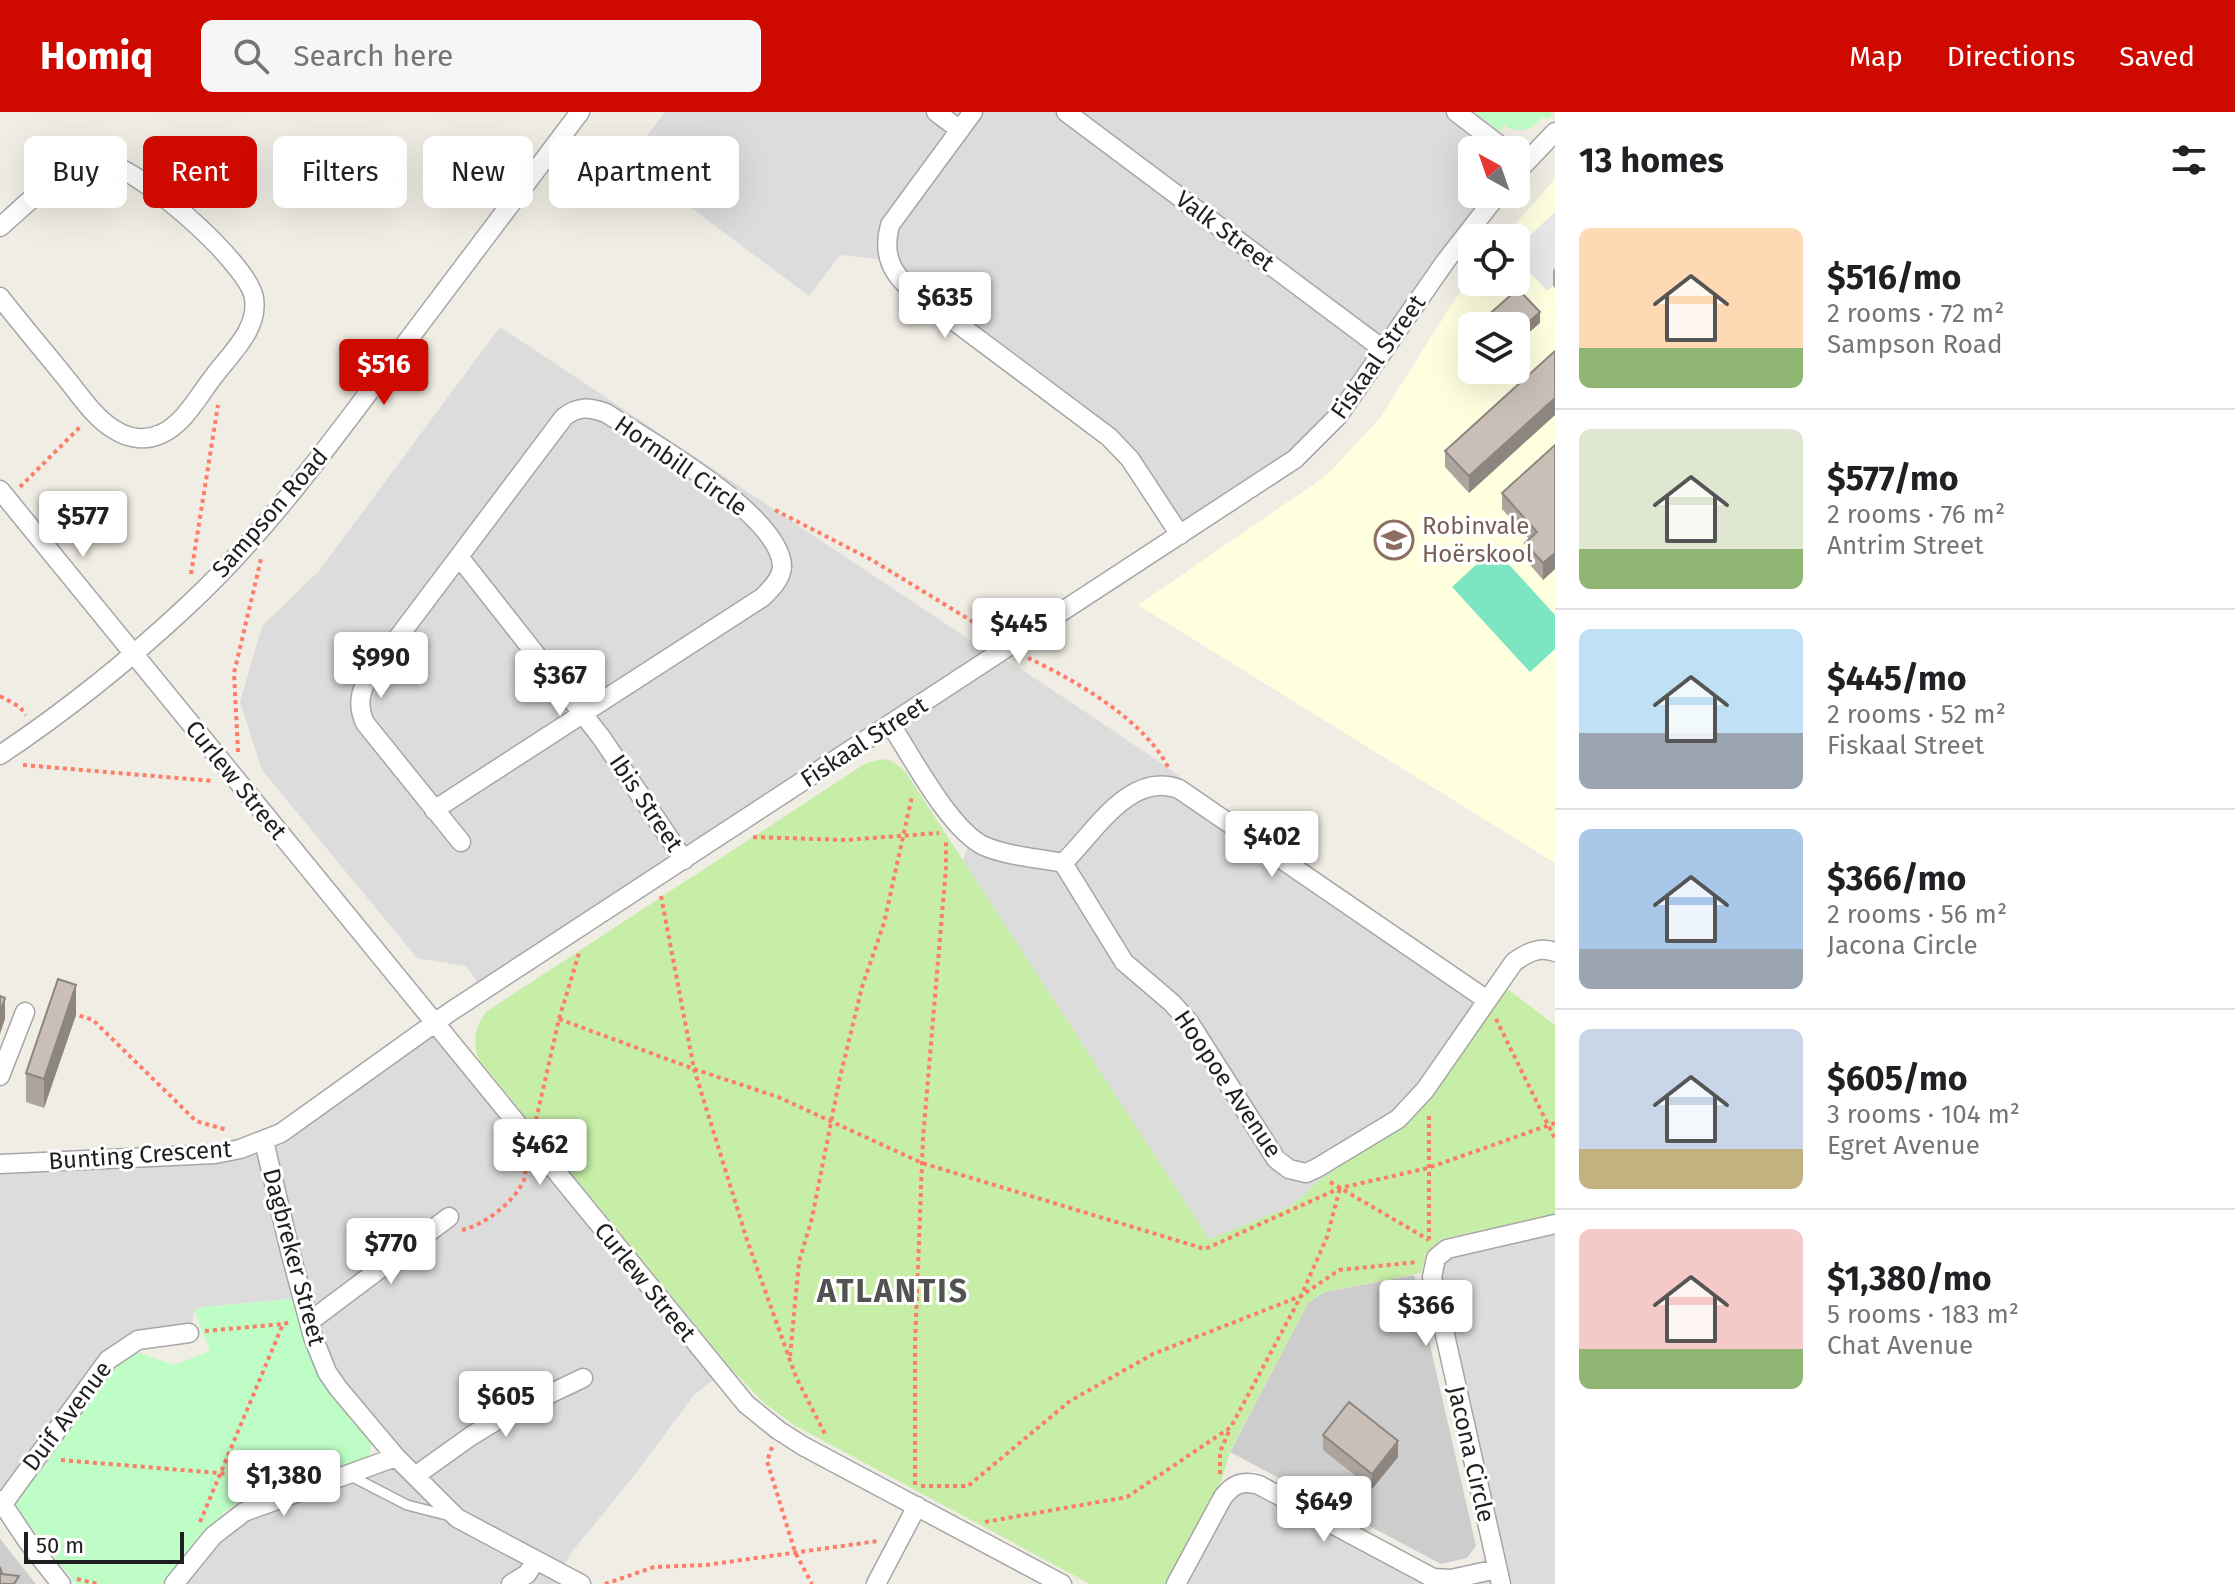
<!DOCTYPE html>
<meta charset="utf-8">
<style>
body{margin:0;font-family:"Fira Sans",sans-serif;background:#f6f6f6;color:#202124;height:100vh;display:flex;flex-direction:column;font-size:30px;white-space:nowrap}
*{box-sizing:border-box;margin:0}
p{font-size:26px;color:#757577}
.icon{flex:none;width:44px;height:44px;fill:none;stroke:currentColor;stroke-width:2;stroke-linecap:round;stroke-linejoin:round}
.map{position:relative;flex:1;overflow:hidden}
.side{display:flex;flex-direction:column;background:#fff;width:680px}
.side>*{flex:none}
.top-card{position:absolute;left:24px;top:24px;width:760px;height:72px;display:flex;gap:16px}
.needle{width:52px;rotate:320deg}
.controls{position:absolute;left:1458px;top:24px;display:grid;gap:16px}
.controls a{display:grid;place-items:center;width:72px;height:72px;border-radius:12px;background:#fff;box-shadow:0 8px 32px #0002;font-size:40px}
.scale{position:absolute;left:24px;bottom:20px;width:160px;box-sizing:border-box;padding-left:8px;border:4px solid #1f1f1f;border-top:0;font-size:22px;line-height:28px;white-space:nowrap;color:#1f1f1f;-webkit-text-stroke:6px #fff;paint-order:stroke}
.price{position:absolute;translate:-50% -68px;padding:0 18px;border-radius:8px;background:#fff;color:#222;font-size:26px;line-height:52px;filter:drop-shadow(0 2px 4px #0008)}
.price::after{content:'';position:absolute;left:50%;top:48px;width:24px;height:18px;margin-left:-12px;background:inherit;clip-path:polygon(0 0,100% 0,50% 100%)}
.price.active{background:#ce0900;color:#fff}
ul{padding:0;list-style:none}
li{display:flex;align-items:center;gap:24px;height:200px;padding:0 24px}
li+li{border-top:2px solid #e0e0e0}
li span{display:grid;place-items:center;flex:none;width:224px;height:160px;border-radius:12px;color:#555}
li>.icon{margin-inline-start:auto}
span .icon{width:96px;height:96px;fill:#fffc;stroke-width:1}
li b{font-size:34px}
h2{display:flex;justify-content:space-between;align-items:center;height:96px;padding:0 24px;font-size:34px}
.pill{padding:0 28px;border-radius:12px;background:#fff;box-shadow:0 8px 32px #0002;font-size:28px;line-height:72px}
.pill.active{background:#ce0900;color:#fff}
header{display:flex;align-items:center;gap:48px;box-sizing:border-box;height:112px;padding:0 40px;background:#ce0900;color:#fff}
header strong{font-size:38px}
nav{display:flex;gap:44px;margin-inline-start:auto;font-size:28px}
.search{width:560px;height:72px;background:#f6f6f6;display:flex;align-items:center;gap:20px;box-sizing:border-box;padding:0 28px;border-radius:12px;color:#757577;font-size:30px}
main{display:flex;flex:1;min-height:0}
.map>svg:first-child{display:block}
.residential{fill:#dddcdc}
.education{fill:#feffdf;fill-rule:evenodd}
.religious{fill:#cdcdcd}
.grass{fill:#c6eea6}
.park{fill:#befdc6}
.pitch{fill:#7ce5c1}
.parking{fill:#e7e7e7}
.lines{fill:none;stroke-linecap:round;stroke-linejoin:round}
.service-casing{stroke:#a6a6a6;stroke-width:12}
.minor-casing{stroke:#a6a6a6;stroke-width:21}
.path{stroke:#ff7d67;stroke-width:4;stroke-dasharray:4 4;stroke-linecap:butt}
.service{stroke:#fff;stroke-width:9}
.minor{stroke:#fff;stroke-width:18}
.wall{fill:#ada49d}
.shaded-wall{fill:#8d8680}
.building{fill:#c9bfb7;stroke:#8d8680;stroke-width:2}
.labels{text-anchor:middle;stroke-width:6;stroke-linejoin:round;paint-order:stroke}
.street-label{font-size:24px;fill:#1f1f1f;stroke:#fff}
.education-label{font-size:24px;fill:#785e54;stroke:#fff;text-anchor:start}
.district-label{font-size:32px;font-weight:bold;letter-spacing:2px;fill:#525252;stroke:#fff}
</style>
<header>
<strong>Homiq</strong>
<div class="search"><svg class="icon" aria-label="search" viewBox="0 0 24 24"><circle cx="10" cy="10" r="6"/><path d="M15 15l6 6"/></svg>Search here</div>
<nav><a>Map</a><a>Directions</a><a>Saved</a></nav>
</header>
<main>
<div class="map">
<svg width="1555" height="1472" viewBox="0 0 1555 1472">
<rect width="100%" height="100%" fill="#f0ede4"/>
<path class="residential" d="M665,0H1458L1509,38H1472V82H1499L1340,305L1180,425L1129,348L887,148L840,143L809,184L628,49Z
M500,215L967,526L1024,559L1157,648L1493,895L1427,990L1398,1017L1318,1069L1292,1094L1209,1128L962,750L971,727L891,614L484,880L466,854L417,846L262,658L240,590L262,514L318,460Z
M433,914L719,1263L694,1283L636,1361L571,1441L559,1462L578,1472H175L228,1411L396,1348L338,1277L301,1186L202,1195L194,1199L191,1223L138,1229L0,1396V1053L240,1037Z
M1555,1111V1472H1175L1239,1370L1434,1465L1496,1456L1436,1146Z"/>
<path class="education" d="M1555,67V751L1138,493L1327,363L1380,306L1455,187L1472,166V170H1516V126H1503ZM1472,214H1516V258H1472Z"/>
<path class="religious" d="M1414,1163L1476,1434L1467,1446L1441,1452L1230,1340L1308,1191L1324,1180Z
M0,1426L1,1428L36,1472H0Z"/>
<path class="grass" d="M883,647L892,649L905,659L1209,1127L1292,1094L1318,1069L1409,1008L1435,980L1506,876L1555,913V1102L1442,1127L1426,1141L1421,1161L1324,1180L1308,1191L1230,1339L1221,1371L1166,1472H1090L794,1313L764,1291L728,1253L479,948C472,930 475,915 486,900L866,651Z"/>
<path class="park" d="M1474,0H1554L1548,7L1542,5C1532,19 1518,22 1504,13L1499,19Z
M292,1187L318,1263L372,1329L369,1344L364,1348L247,1384L224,1400L162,1472H76L17,1398L16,1389L112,1254L132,1242L140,1241L174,1253L210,1239L194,1198L202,1195Z"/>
<path class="pitch" d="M1494,436L1555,503V537L1530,560L1452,475Z"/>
<path class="parking" d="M1555,100V172L1547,179L1516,145V136Z"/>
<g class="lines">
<g class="service-casing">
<path id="service" d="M349,1363L407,1393L450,1404"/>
</g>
<g class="minor-casing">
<path id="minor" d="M936,0L960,18
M973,0L890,113C883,139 889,159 910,176L1109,325L1130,347L1180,423
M1066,0L1384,238
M1456,0L1506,38
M1516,61L1555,20
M0,115C23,96 64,52 93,48C128,44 249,151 254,186C259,217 231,241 214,264C199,283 184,312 161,322C146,329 129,327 115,318C94,306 80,283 65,265C44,239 21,212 0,185
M0,378L746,1292L778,1318L803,1334L1062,1472
M460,446L601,625L684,748
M891,613C912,645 950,718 984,734C1008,744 1037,746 1063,751
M0,643C66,599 127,550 185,496C262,425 324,340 387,256C451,171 516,85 580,0
M434,698L763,485C771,477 782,466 782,454C780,402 647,328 606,301C589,295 578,294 564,305L369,564C360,580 357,593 365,611L461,730
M1063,751L1124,850L1172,891L1189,910L1276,1047L1289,1057L1306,1061L1317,1056L1398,1007L1425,978L1514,850C1527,841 1539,834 1555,840
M1063,751C1093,723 1129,658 1179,677L1487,888
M0,964L25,900
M264,1029L290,1139L313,1225L327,1260L338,1276L396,1345L457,1406L581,1472
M0,1052L215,1042L240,1037L281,1021L450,900L1295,347L1338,304L1445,150L1498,82
M309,1210L449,1105
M415,1364L471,1324L506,1303L583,1266
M0,1388L28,1430L61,1472
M3,1392L108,1248L138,1228L189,1221
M174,1472L213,1424L244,1400L396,1345
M511,1472L527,1462L536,1448
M876,1472L917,1394
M1176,1472L1223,1385C1233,1372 1243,1368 1259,1373L1433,1466L1451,1467L1497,1457
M1501,1472L1432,1165L1436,1146L1447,1137L1555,1112"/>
</g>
<path class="path" d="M20,375L81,314
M775,398L872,448L993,522
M191,462L218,293
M1028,546C1075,568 1146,609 1169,657
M0,584L20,595L26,603
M238,640L234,561L261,447
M23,653L213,669
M753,725L845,728L939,721
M661,784L694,957L748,1131L796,1265L826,1324
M72,901L93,908L196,1009L227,1018
M559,907L694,957L778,985L922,1051L1205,1137L1340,1076L1428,1056L1555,1011
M1496,907L1555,1027
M1429,1004V1127
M536,1008L559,907L580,838
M1330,1070L1429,1128
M462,1118C484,1113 513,1091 523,1070C526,1065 525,1057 526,1051
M205,1219L283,1212
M790,1244L799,1150L812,1106L840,965L862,875L884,811L912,684
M772,1335L767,1349L795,1440L812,1472
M61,1348L279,1366
M1220,1362V1340L1230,1317
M915,1373V1232L923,1026L946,755V727
M921,1374H968L1070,1289L1153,1242L1301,1184L1327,1125L1340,1076
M200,1410L283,1212L291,1210
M985,1410L1127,1385L1231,1315L1301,1184L1339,1158L1418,1150
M77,1467L98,1472
M605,1472L654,1455L706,1453L878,1429"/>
<use href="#service" class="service"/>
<use href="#minor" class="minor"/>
</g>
<path class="wall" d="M1555,156V176L1553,174V158Z
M1555,239V303L1469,381L1445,355V339Z
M1555,333V457L1543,468L1525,447V431L1529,427L1502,397V381Z
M76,903L44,996L26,990V961Z
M1323,1323L1398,1345L1372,1377L1323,1338Z"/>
<path class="shaded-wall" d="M1540,200V211L1516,232V221Z
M1555,286V303L1469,381V364Z
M1555,441V457L1543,468V451Z
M76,873V903L44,996V967Z
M5,886V907L0,922V901Z
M1398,1329V1345L1372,1377V1362Z"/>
<path class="building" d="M1518,177L1540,200L1516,221V214H1480L1478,212Z
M1555,239V286L1469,364L1445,339Z
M1555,333V441L1543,451L1525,431L1537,420L1502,381Z
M58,867L76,873L44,967L26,961Z
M0,884L5,886L0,901Z
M1349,1290L1398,1329L1372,1362L1323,1323Z
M0,1455L2,1462L19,1464L14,1472H0Z"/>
<defs>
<g id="school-ring" transform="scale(2)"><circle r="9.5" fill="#fff" stroke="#8d6e63" stroke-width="1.5"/><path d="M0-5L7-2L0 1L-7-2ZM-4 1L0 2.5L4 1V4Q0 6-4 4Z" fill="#8d6e63"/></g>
</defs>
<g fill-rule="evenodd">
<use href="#school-ring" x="1394" y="428"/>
</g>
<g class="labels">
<g class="street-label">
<text transform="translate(1225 119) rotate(37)" y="8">Valk Street</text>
<text transform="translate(1378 245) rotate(-55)" y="8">Fiskaal Street</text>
<text transform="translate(681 354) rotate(35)" y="8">Hornbill Circle</text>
<text transform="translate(270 401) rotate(-49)" y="8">Sampson Road</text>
<text transform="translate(864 630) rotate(-33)" y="8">Fiskaal Street</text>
<text transform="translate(236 668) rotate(51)" y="8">Curlew Street</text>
<text transform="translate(646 691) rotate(56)" y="8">Ibis Street</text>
<text transform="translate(1228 972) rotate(56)" y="8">Hoopoe Avenue</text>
<text transform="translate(140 1043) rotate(-4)" y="8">Bunting Crescent</text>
<text transform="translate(294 1145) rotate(75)" y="8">Dagbreker Street</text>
<text transform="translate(645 1170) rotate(51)" y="8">Curlew Street</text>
<text transform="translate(67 1304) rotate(-53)" y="8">Duif Avenue</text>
<text transform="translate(1471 1342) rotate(77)" y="8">Jacona Circle</text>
</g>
<g class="education-label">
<text x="1422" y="422">Robinvale<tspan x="1422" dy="28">Hoërskool</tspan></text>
</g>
<g class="district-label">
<text x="893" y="1190">ATLANTIS</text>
</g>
</g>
</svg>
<div class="controls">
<a><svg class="needle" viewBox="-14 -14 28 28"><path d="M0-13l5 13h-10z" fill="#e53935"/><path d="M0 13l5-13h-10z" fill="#757577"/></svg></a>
<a><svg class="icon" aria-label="locate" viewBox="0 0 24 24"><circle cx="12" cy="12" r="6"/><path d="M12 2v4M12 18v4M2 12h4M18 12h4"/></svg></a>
<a><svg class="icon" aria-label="layers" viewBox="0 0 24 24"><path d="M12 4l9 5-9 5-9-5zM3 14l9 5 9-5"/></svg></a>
</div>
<div class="scale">50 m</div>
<b class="price" style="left:945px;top:228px">$635</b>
<b class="price active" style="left:384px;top:295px">$516</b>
<b class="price" style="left:83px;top:447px">$577</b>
<b class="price" style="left:1019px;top:554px">$445</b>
<b class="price" style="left:381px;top:588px">$990</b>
<b class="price" style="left:560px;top:606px">$367</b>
<b class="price" style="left:1272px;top:767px">$402</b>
<b class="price" style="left:540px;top:1075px">$462</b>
<b class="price" style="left:391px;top:1174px">$770</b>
<b class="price" style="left:1426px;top:1236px">$366</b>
<b class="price" style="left:506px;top:1327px">$605</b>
<b class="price" style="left:284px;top:1406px">$1,380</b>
<b class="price" style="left:1324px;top:1432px">$649</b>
<div class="top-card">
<a class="pill">Buy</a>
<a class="pill active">Rent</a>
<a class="pill">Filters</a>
<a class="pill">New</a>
<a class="pill">Apartment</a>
</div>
</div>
<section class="side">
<h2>13 homes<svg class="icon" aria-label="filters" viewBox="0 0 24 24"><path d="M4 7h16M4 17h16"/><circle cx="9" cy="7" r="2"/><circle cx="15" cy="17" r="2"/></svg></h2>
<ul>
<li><span style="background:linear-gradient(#ffd9b3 75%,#8fb573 0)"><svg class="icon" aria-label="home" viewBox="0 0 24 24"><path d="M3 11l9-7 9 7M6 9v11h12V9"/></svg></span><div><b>$516/mo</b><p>2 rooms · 72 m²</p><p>Sampson Road</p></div></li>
<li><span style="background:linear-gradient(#dfe7d0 75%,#8fb573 0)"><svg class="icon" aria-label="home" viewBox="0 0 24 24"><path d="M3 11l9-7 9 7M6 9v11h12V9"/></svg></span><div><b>$577/mo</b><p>2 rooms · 76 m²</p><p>Antrim Street</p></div></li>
<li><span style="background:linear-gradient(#bfe0f5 65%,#9aa5b1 0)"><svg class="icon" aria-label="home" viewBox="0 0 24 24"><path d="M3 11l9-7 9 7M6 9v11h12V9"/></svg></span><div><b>$445/mo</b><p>2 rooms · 52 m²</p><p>Fiskaal Street</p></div></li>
<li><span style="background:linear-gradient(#a9c7e8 75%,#9aa5b1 0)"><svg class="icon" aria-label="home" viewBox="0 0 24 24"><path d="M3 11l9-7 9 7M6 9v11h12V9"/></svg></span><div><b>$366/mo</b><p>2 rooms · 56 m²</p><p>Jacona Circle</p></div></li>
<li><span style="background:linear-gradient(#c9d6e8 75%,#c2b280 0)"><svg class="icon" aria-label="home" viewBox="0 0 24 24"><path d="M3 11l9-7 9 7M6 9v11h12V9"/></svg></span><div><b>$605/mo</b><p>3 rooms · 104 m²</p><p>Egret Avenue</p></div></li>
<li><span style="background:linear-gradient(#f6c9c9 75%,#8fb573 0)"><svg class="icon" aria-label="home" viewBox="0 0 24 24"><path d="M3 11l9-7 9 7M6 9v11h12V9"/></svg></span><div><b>$1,380/mo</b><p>5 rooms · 183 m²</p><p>Chat Avenue</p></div></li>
</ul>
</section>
</main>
